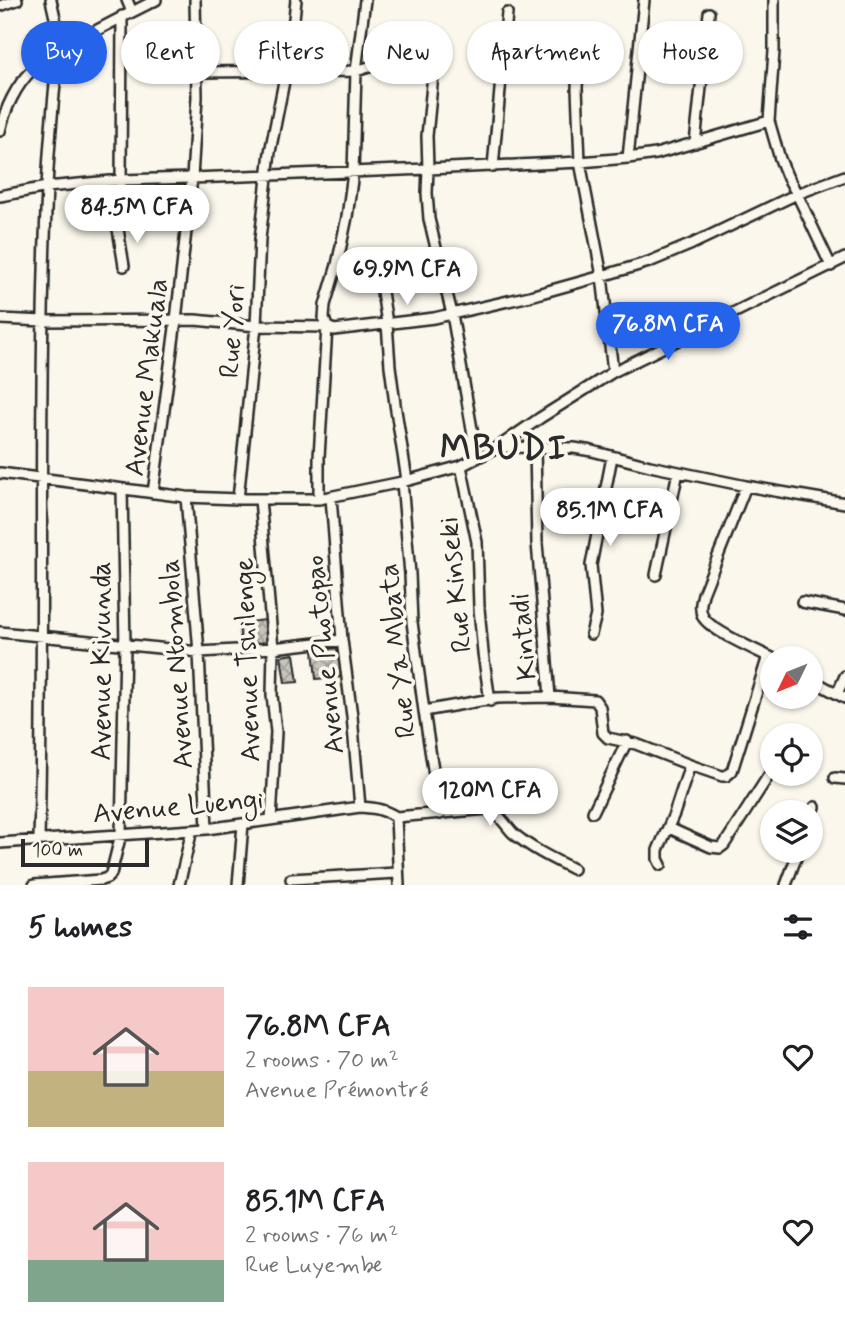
<!DOCTYPE html>
<meta charset="utf-8">
<style>
body{margin:0;font-family:Mynerve,sans-serif;background:#f2f2f2;color:#202124;height:100vh;display:flex;flex-direction:column;font-size:26px;white-space:nowrap}
*{box-sizing:border-box;margin:0}
p{font-size:23px;color:#757577}
.icon{flex:none;width:38px;height:38px;fill:none;stroke:currentColor;stroke-width:2;stroke-linecap:round;stroke-linejoin:round}
.map{position:relative;height:885px;overflow:hidden}
.drawer{display:flex;flex-direction:column;background:#fff;flex:1}
.drawer>*{flex:none}
.banner{position:absolute;left:21px;top:21px;width:803px;height:63px;display:flex;gap:14px}
.needle{width:46px;rotate:227deg}
.tools{position:absolute;left:760px;top:646px;display:grid;gap:14px}
.tools a{display:grid;place-items:center;width:63px;height:63px;border-radius:50%;background:#fff;box-shadow:0 2px 5px #0004;font-size:35px}
.scale{position:absolute;left:21px;bottom:18px;width:128px;box-sizing:border-box;padding-left:7px;border:4px solid #2b2b2b;border-top:0;font-size:19px;line-height:24px;white-space:nowrap;color:#2b2b2b;-webkit-text-stroke:5px #fbf7ec;paint-order:stroke}
.price{position:absolute;translate:-50% -60px;padding:0 16px;border-radius:24px;background:#fff;color:#222;font-size:23px;line-height:46px;filter:drop-shadow(0 2px 4px #0008)}
.price::after{content:'';position:absolute;left:50%;top:42px;width:21px;height:16px;margin-left:-10px;background:inherit;clip-path:polygon(0 0,100% 0,50% 100%)}
.price.active{background:#2563eb;color:#fff}
ul{padding:0;list-style:none}
li{display:flex;align-items:center;gap:21px;height:175px;padding:0 28px}
li span{display:grid;place-items:center;flex:none;width:196px;height:140px;border-radius:0px;color:#555}
li>.icon{margin-inline-start:auto}
span .icon{width:84px;height:84px;fill:#fffc;stroke-width:1}
li b{font-size:30px}
h2{display:flex;justify-content:space-between;align-items:center;height:84px;padding:0 28px;font-size:30px}
.tag{padding:0 24px;border-radius:32px;background:#fff;box-shadow:0 2px 5px #0004;font-size:24px;line-height:63px}
.tag.active{background:#2563eb;color:#fff}
.map>svg:first-child{display:block}
.building{fill:url(#building-cross-hatch);stroke:#2b2b2b;stroke-width:2}
.lines{fill:none;stroke-linecap:round;stroke-linejoin:round}
.minor-casing{stroke:#2b2b2b;stroke-width:14}
.minor{stroke:#fbf7ec;stroke-width:9}
.labels{text-anchor:middle;stroke-width:7;stroke-linejoin:round;paint-order:stroke}
.street-label{font-size:28px;fill:#2b2b2b;stroke:#fbf7ec}
.district-label{font-size:35px;font-weight:bold;letter-spacing:2px;fill:#2b2b2b;stroke:#fbf7ec}
</style>
<div class="map">
<svg width="845" height="885" viewBox="0 0 845 885">
<defs>
<pattern id="building-cross-hatch" width="8" height="8" patternUnits="userSpaceOnUse" patternTransform="scale(1.75)"><rect width="8" height="8" fill="#c7c4bc"/><path d="M0 0l8 8M0 8l8-8" fill="none" stroke="#a29f99"/></pattern>
</defs>
<rect width="100%" height="100%" fill="#fbf7ec"/>
<filter id="ink" filterUnits="userSpaceOnUse"><feTurbulence type="fractalNoise" baseFrequency=".0143" numOctaves="2"/><feDisplacementMap in="SourceGraphic" scale="14" xChannelSelector="R" yChannelSelector="G"/><feConvolveMatrix kernelMatrix="1 2 1 2 8 2 1 2 1" color-interpolation-filters="sRGB"/></filter>
<g filter="url(#ink)">
<path class="building" d="M265,620L267,648L241,650L239,623Z
M340,648L342,677L316,679L313,650Z
M294,654L298,682L285,683L281,656Z"/>
<g class="lines">
<g class="minor-casing">
<path id="minor" d="M127,0L132,12
M195,0L197,97L192,178L428,169L427,136L435,54L432,49H427L356,71L196,72
M774,0V51L769,121L780,159L787,176L797,194L831,266
M0,6L17,0
M578,70L577,88L580,162L602,276L613,372
M0,131C5,109 16,85 33,69C45,57 63,48 79,40C104,26 130,13 156,0
M695,143L709,13
M628,158L644,0
M493,167L507,13
M0,196L47,187L121,180L122,16
M124,266L118,229L121,180L192,178L176,320L153,493
M378,267L387,323L390,366L395,404L407,480
M0,319L44,321L195,320L256,326L327,327L334,330L434,318L530,296L602,276L649,262L692,244L797,194L845,176
M500,447L574,448L592,451L650,466L746,486L845,503
M535,447L537,543L550,697
M477,458L452,314L429,219L427,193L428,169L580,162L628,158L656,154L769,121
M461,466L477,542L479,608L483,653L490,701
M0,473L186,497L238,499H319L402,482L461,466L498,447L540,418L613,372L845,258
M402,482L410,574L412,622L424,711L440,814
M746,486L703,594C701,602 699,609 703,617C711,631 756,650 772,658
M186,497L199,652L207,829
M331,497L342,640L352,716L360,807
M238,499L256,326L260,239L270,152L291,46L296,0
M260,499L273,648L272,695L276,732L271,820
M319,499V457L327,327L324,318L325,305L337,265L347,217L353,173L356,71L365,0
M656,575L678,472
M802,602L845,610
M0,632L199,652L273,648L342,640
M591,634L596,615L591,565L612,457
M810,679L845,698
M837,694L845,676
M424,711L497,698L550,697L595,700L600,707L603,733L608,738L636,744L690,765L674,814L658,850V859L661,865
M690,765L722,776H726L732,771L768,656
M835,778L845,779
M593,812L627,741
M396,817L488,809C500,814 505,825 513,833C530,848 553,859 573,869
M810,819L815,807
M669,828L711,847L720,848L724,845L769,775
M39,839C45,622 37,405 47,188C49,142 54,96 58,51V31L51,0
M0,843L207,829L360,807C374,808 384,809 396,817L399,885
M291,879L397,873
M34,885L101,880L107,878L111,874L121,834L125,646L122,489
M179,885L192,830
M238,885L243,824
M786,885L799,850"/>
</g>
<use href="#minor" class="minor"/>
</g>
</g>
<g class="labels">
<g class="street-label">
<text transform="translate(231 331) rotate(-86)" y="10">Rue Yori</text>
<text transform="translate(145 377) rotate(-83)" y="10">Avenue Makuala</text>
<text transform="translate(454 585) rotate(-96)" y="10">Rue Kinseki</text>
<text transform="translate(522 637) rotate(-95)" y="10">Kintadi</text>
<text transform="translate(396 651) rotate(-96)" y="10">Rue Ya Mbata</text>
<text transform="translate(323 655) rotate(-96)" y="10">Avenue Photopao</text>
<text transform="translate(246 660) rotate(-92)" y="10">Avenue Tshilenge</text>
<text transform="translate(100 661) rotate(-90)" y="10">Avenue Kivunda</text>
<text transform="translate(175 664) rotate(-94)" y="10">Avenue Ntombola</text>
<text transform="translate(178 805) rotate(-5)" y="10">Avenue Luengi</text>
</g>
<g class="district-label">
<text x="504" y="459">MBUDI</text>
</g>
</g>
</svg>
<div class="tools">
<a><svg class="needle" viewBox="-14 -14 28 28"><path d="M0-13l5 13h-10z" fill="#e53935"/><path d="M0 13l5-13h-10z" fill="#757577"/></svg></a>
<a><svg class="icon" aria-label="locate" viewBox="0 0 24 24"><circle cx="12" cy="12" r="6"/><path d="M12 2v4M12 18v4M2 12h4M18 12h4"/></svg></a>
<a><svg class="icon" aria-label="layers" viewBox="0 0 24 24"><path d="M12 4l9 5-9 5-9-5zM3 14l9 5 9-5"/></svg></a>
</div>
<div class="scale">100 m</div>
<b class="price" style="left:137px;top:245px">84.5M CFA</b>
<b class="price" style="left:407px;top:307px">69.9M CFA</b>
<b class="price active" style="left:668px;top:362px">76.8M CFA</b>
<b class="price" style="left:610px;top:548px">85.1M CFA</b>
<b class="price" style="left:490px;top:828px">120M CFA</b>
<div class="banner">
<a class="tag active">Buy</a>
<a class="tag">Rent</a>
<a class="tag">Filters</a>
<a class="tag">New</a>
<a class="tag">Apartment</a>
<a class="tag">House</a>
</div>
</div>
<section class="drawer">
<h2>5 homes<svg class="icon" aria-label="filters" viewBox="0 0 24 24"><path d="M4 7h16M4 17h16"/><circle cx="9" cy="7" r="2"/><circle cx="15" cy="17" r="2"/></svg></h2>
<ul>
<li><span style="background:linear-gradient(#f6c9c9 60%,#c2b280 0)"><svg class="icon" aria-label="home" viewBox="0 0 24 24"><path d="M3 11l9-7 9 7M6 9v11h12V9"/></svg></span><div><b>76.8M CFA</b><p>2 rooms · 70 m²</p><p>Avenue Prémontré</p></div><svg class="icon" aria-label="heart" viewBox="0 0 24 24"><path d="M12 20l-8-8c-3-5 5-10 8-4 3-6 11-1 8 4z"/></svg></li>
<li><span style="background:linear-gradient(#f6c9c9 70%,#7fa58c 0)"><svg class="icon" aria-label="home" viewBox="0 0 24 24"><path d="M3 11l9-7 9 7M6 9v11h12V9"/></svg></span><div><b>85.1M CFA</b><p>2 rooms · 76 m²</p><p>Rue Luyembe</p></div><svg class="icon" aria-label="heart" viewBox="0 0 24 24"><path d="M12 20l-8-8c-3-5 5-10 8-4 3-6 11-1 8 4z"/></svg></li>
</ul>
</section>
